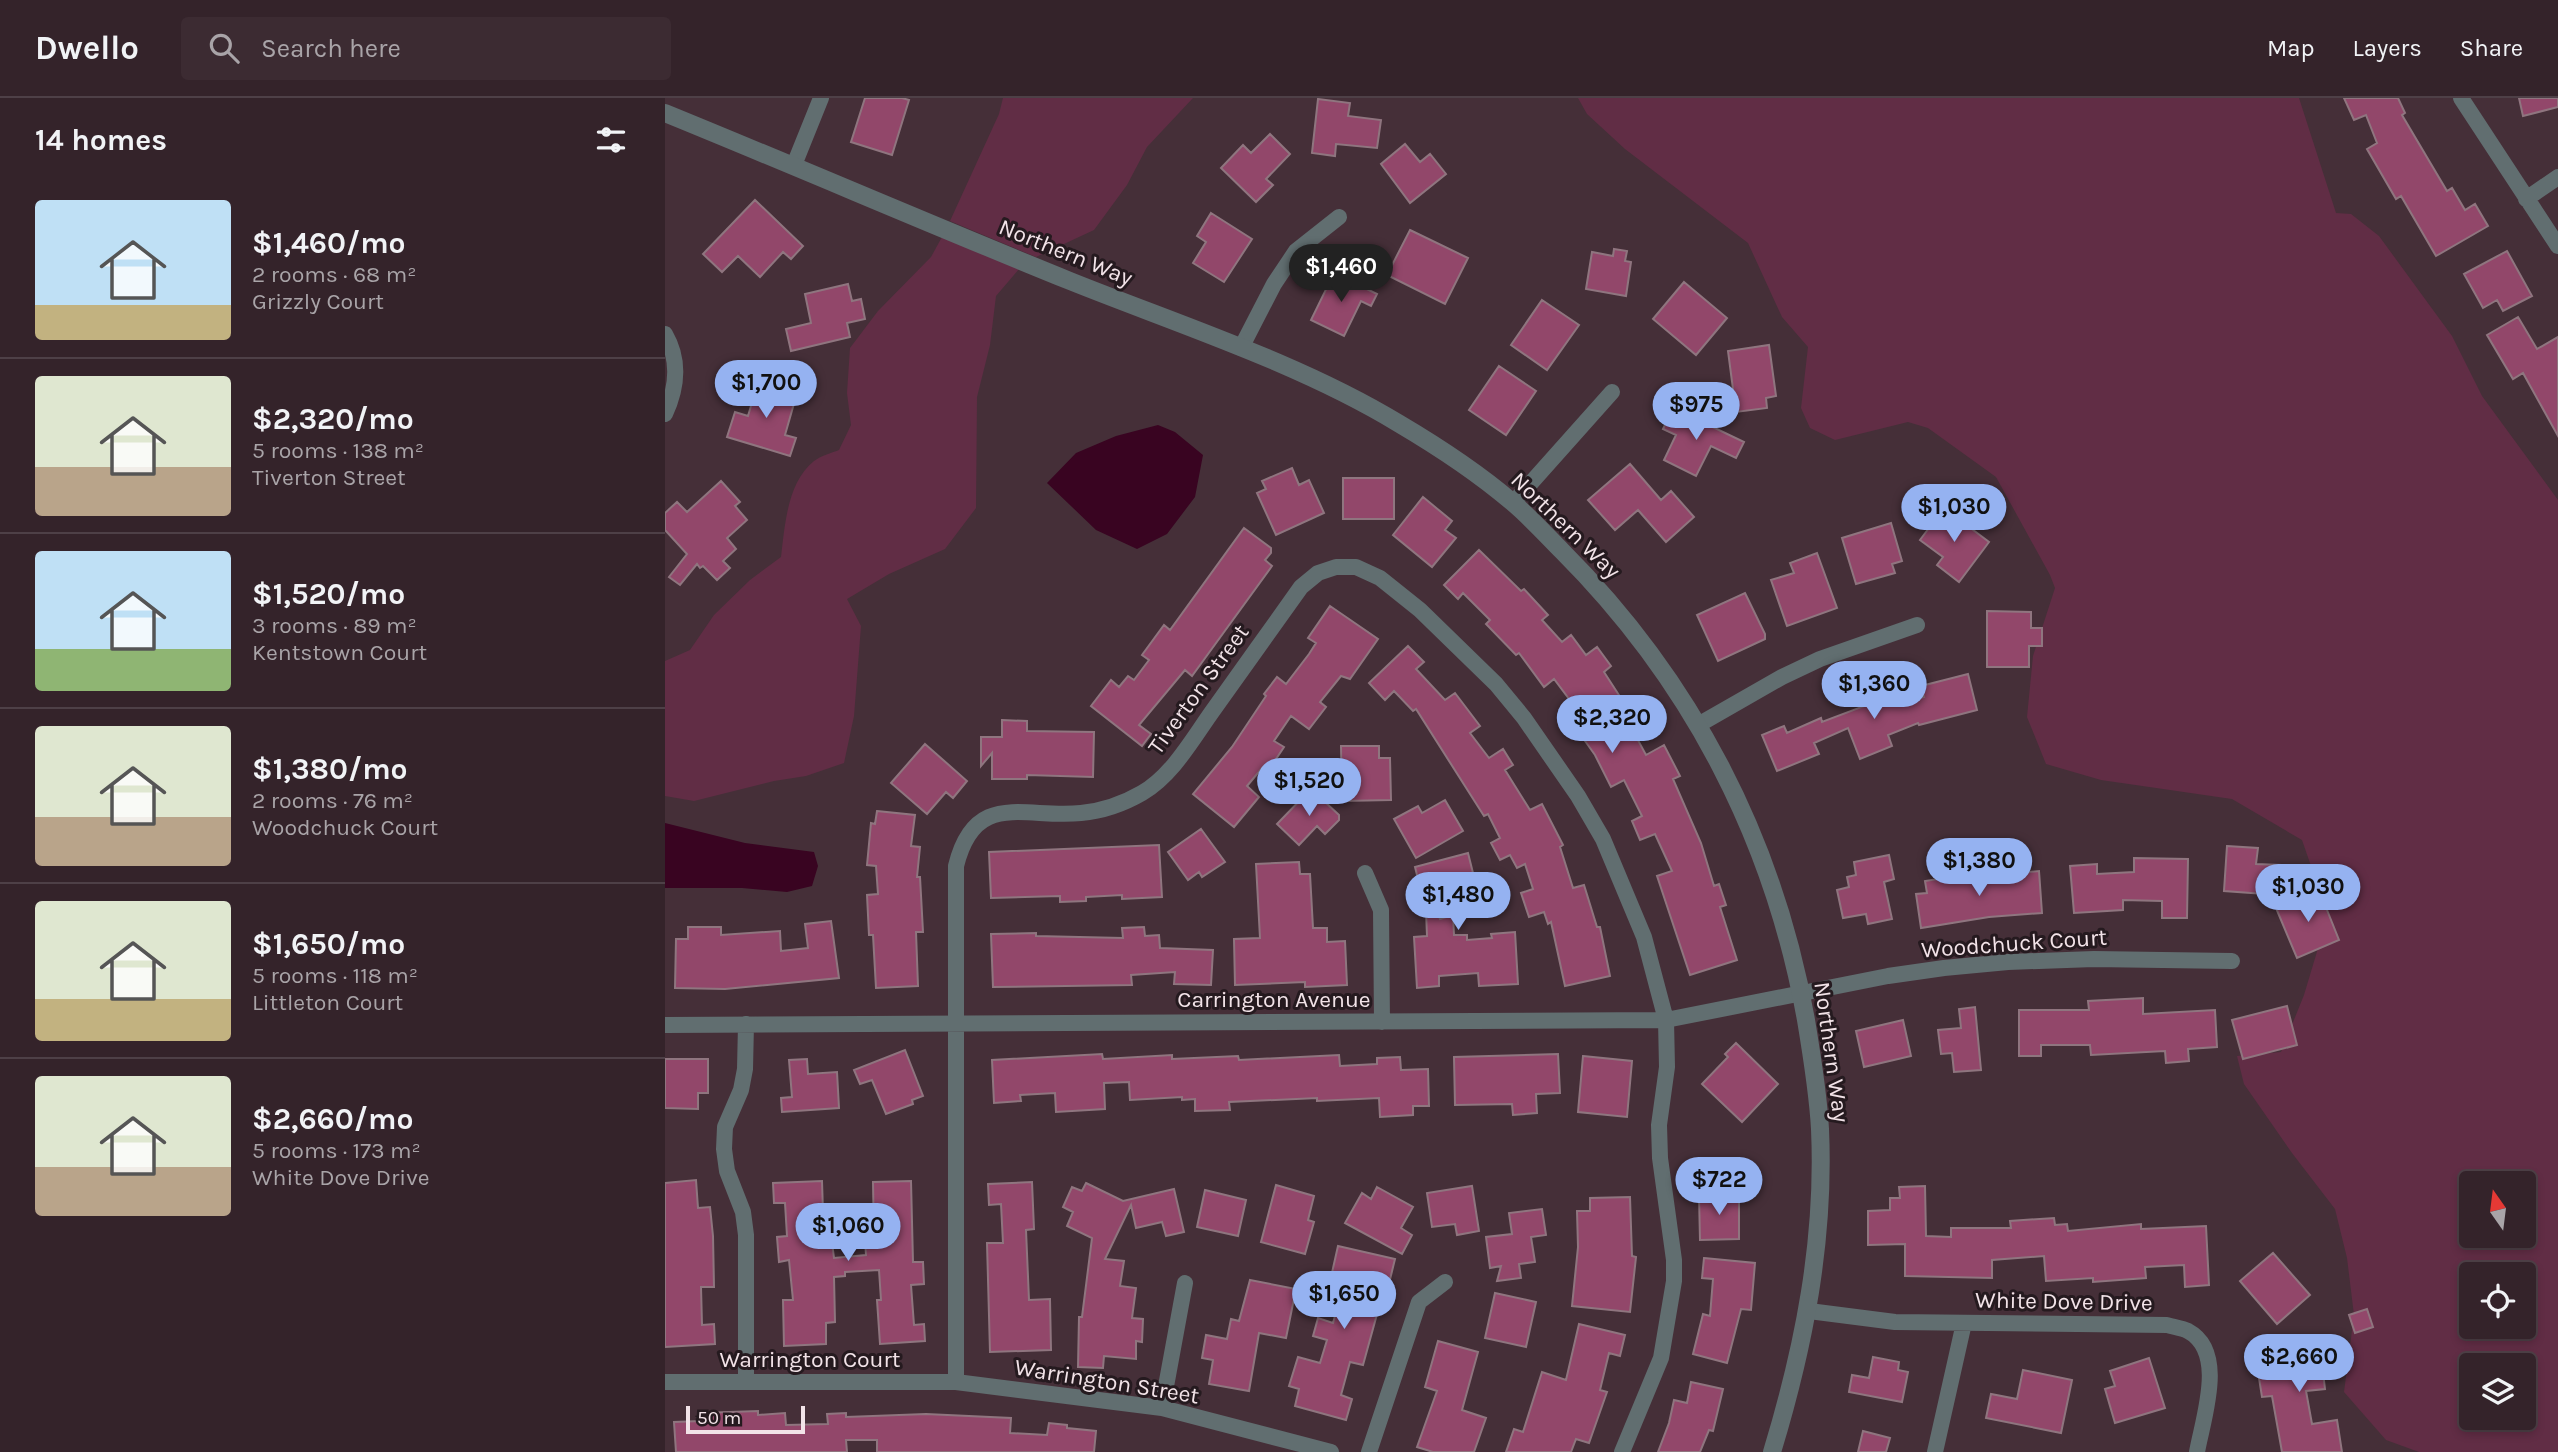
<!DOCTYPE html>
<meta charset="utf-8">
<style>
body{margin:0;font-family:Karla,sans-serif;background:#3c2b32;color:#f1f3f6;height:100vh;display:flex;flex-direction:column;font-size:26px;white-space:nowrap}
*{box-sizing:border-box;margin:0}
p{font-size:23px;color:#a9a4a8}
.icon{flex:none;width:38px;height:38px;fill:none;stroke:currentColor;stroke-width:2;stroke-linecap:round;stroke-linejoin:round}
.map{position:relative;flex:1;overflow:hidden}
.details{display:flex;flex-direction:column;background:#34232a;width:665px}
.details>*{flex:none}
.needle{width:46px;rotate:346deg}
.fabs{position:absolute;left:1794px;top:1073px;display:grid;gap:14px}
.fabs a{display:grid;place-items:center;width:77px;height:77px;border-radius:7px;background:#34232a;box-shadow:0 4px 10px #0003,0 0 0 2px #4e4047;font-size:35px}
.scale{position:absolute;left:21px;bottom:18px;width:119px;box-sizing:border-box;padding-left:7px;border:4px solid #f2e3e8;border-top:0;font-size:19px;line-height:24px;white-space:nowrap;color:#f2e3e8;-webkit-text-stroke:5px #251a1f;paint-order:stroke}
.price{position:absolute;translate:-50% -60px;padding:0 16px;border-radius:24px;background:#95b2f1;color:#111;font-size:23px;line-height:46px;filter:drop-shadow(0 2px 4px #0008)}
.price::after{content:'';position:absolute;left:50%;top:42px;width:21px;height:16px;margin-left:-10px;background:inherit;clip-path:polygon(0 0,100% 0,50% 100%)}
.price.on{background:#222;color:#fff}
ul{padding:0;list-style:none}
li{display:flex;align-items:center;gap:21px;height:175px;padding:0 35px}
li+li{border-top:2px solid #4e4047}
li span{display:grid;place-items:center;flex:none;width:196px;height:140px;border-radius:7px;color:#555}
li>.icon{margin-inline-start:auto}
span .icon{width:84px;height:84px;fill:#fffc;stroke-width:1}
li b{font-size:30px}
h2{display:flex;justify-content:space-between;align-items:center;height:84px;padding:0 35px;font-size:30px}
header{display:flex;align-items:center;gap:42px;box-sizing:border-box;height:98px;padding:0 35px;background:#34232a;border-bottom:2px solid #4e4047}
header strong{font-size:33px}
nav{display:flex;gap:38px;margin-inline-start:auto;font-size:24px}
.search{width:490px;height:63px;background:#3c2b32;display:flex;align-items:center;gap:18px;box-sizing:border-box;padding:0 24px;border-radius:7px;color:#a9a4a8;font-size:26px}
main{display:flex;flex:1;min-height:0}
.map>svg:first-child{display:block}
.green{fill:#612d45;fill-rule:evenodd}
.water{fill:#390421}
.building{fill:#92476a;stroke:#8f757f;stroke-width:2}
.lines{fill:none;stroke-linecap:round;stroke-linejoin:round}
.minor{stroke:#616e70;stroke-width:16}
.tertiary{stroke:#616e70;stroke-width:18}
.labels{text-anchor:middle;stroke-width:6;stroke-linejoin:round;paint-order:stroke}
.street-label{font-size:23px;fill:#f2e3e8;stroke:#251a1f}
</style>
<header>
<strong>Dwello</strong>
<div class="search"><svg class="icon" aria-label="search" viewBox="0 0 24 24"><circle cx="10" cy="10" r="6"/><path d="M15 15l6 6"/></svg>Search here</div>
<nav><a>Map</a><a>Layers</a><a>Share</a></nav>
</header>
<main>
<section class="details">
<h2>14 homes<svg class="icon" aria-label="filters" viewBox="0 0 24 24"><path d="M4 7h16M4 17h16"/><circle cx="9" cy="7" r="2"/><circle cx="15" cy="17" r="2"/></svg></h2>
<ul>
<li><span style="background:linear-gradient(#bfe0f5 75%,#c2b280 0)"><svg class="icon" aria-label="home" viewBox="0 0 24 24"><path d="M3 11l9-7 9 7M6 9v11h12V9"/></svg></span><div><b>$1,460/mo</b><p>2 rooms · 68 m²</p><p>Grizzly Court</p></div></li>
<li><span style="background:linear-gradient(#dfe7d0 65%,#b9a48a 0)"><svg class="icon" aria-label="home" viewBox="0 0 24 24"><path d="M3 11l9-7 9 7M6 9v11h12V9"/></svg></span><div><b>$2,320/mo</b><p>5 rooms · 138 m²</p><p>Tiverton Street</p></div></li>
<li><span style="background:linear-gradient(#bfe0f5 70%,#8fb573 0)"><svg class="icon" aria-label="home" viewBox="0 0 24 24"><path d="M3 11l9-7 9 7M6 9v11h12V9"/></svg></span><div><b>$1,520/mo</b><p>3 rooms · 89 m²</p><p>Kentstown Court</p></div></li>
<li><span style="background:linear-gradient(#dfe7d0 65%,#b9a48a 0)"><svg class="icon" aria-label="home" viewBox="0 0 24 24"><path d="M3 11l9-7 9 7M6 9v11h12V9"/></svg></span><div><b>$1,380/mo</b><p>2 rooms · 76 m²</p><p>Woodchuck Court</p></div></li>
<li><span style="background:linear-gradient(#dfe7d0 70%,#c2b280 0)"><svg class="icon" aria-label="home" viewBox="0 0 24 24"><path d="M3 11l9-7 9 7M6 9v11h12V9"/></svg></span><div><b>$1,650/mo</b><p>5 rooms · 118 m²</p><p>Littleton Court</p></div></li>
<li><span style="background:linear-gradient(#dfe7d0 65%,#b9a48a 0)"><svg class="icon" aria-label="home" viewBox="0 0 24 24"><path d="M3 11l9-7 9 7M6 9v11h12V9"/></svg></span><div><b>$2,660/mo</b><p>5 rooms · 173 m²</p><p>White Dove Drive</p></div></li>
</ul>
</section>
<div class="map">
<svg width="1893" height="1354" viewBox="0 0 1893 1354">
<rect width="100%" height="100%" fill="#452f38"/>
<path class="green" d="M338,0H528L482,49L462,87L429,132L371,159L285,123L334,16Z
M913,0H1634L1671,115L1686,116L1714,138L1787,238L1817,298L1893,402V1354H1754L1721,1342L1679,1294L1689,1217L1682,1160L1670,1111L1627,1055L1579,986L1572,958L1616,954L1639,897L1663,817L1637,742L1567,701L1436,682L1381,666L1362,619L1368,558L1390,490L1385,477L1331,379L1263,330L1243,324L1170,342L1145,330L1136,310L1143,249L1117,219L1083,145L960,51L922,16ZM1806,1085H1858V1138H1806ZM1806,1176H1858V1228H1806ZM1806,1267H1858V1320H1806Z
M277,139L354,171L331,198L325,247L312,299L311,410L280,451L224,476L182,501L196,528L189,618L179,665L141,678L109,683L29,703L0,698V563L25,552L49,517L85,482L116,459C120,427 122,385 149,363C156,358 166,355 174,352L186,327L182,295L185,250L213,213L266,159Z"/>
<path class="water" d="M493,327L510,334L538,357L530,399L502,436L472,451L431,432L382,385L411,355L451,338Z
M0,725L80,745L149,754L153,768L147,788L122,794L77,790H0Z"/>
<path class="building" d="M200,0H237L244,2L227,57L186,44Z
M1679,0H1733L1740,15L1737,17L1782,93L1787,90L1800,112L1810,106L1823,128L1771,158L1736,98L1731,101L1702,51L1712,45L1701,17L1689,22Z
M1854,0H1893V9L1858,18Z
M653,1L685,5L683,18L716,22L712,50L671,46L670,58L647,55Z
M605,36L625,56L601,81L608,87L591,104L556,70L578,47L586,55Z
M740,46L755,64L765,56L781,76L745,105L716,66Z
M90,102L138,148L126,161L118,154L95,179L73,158L57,174L38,156Z
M546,115L587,141L559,184L528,165L541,144L532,138Z
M745,132L803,160L780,206L722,177Z
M949,151L962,153L960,163L966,164L961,198L921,191L927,154L948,158Z
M1842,153L1867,198L1838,213L1832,202L1818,210L1799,176Z
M669,175L712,196L706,208L696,203L679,238L646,222Z
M1019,184L1062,220L1031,257L988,221Z
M183,186L187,203L196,201L200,221L182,225L185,239L126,253L121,231L146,225L140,196Z
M877,202L914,227L882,272L846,247Z
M1853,219L1872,251L1893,239V338L1858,275L1848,281L1822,237Z
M1104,247L1111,298L1101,300L1102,310L1071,314L1063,253Z
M834,268L871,293L841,337L804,312Z
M93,284L132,295L120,337L131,340L125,358L62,339L70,314L83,318Z
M1008,310L1079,344L1071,360L1046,348L1031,378L999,362L1011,337L998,331Z
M965,366L996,402L1006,393L1029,419L1001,444L973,412L950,432L923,402Z
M627,370L634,387L644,382L659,415L611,437L592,395L601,391L597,383Z
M678,380H729V421H678Z
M56,383L75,404L70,408L82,422L62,440L71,451L58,463L65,470L52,482L38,468L35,470L32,466L15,487L4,479L22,456L0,432V415L12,404L22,414Z
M758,399L787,423L780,432L791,440L767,469L728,437Z
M1279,410L1324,444L1294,484L1272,467L1278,459L1255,442Z
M1226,425L1237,463L1227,466L1230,475L1191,486L1177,440Z
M579,430L606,450V455L600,462L607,468L527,578L520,572L474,627L486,636L477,648L426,608L446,582L454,589L463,578L469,582L484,562L477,557L499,527L505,532Z
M814,452L856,493L859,491L883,517L877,522L897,544L906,537L921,557L932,549L946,568L939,574L974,628L968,633L981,657L999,647L1015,678L1008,681L1036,745L1049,788L1054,786L1061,807L1055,809L1072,862L1025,877L992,778L1007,773L990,736L975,742L967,723L977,718L959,682L946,689L930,657L903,619L913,613L889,581L879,589L854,555L851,557L821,526L825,522L798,495L793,501L779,487Z
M1152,455L1172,510L1122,528L1106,482L1129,475L1125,465Z
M1080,495L1100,536V541L1053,563L1032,517Z
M665,508L713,541L685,581L676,578L655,604L661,609L644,631L626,618L609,643L619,649L603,673L598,669L582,688L594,699L569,729L528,696L567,649L601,598L599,596L612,579L621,586L644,556L651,545L643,540Z
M1322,513L1366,514V530H1377V548H1364V569H1322Z
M743,548L759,564L751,571L780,602L790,595L815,628L805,635L824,660L838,651L848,667L840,672L865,712L877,706L898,747L895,749L908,790L919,787L932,829H935L945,878L900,888L886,824L883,826L879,814L864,819L856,795L868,791L860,766L852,770L845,757L835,762L826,745L835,740L823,716L819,718L751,611L748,613L729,593L720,602L704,585Z
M1303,576L1312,612L1254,627L1253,625L1223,637L1227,648L1195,661L1183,630L1149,645L1154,656L1112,673L1097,637L1119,628L1122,635L1156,620L1157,624L1202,607L1196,591L1220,582L1229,606L1259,599L1256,588Z
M337,622L362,623V633L429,634L428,679L362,677V681H327V655L316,668V639H337Z
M260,646L302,683L288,700L281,694L262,716L226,685Z
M676,648H714V660H725L726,702L677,703Z
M646,691L674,717V722L660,736L652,728L634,747L612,726Z
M780,702L798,733L751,760L729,721L753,708L757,715Z
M212,713L250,717L246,748L255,749L252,779H255L258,834H251L253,888L211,890L208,837H204L202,797L213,796L211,768L202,767L206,725L210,726Z
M536,731L560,764L537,779L534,774L523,782L503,754Z
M494,747L497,799L457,801V797L421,799V803L395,804V798L326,800L324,754Z
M1562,748L1593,750L1591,766L1616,767L1613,797L1559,793Z
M803,755L812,791L771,811L775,821L788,817L789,837H802V842L827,840L826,836L850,834L853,886L814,888L813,875L774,878V888L752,890L749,839L762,838L761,813L750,769Z
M1224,757L1229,781L1219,784L1227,821L1203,826L1201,816L1178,820L1172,792L1184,789L1182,779L1191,777L1189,764Z
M1469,760L1523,761L1522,820H1497V803L1458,802V812L1409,815L1405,768L1432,766V776L1469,774Z
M634,764L635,776H645L648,830H662V844L680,843L682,887L640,889V884L570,887L569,841L595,840L591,766Z
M1374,773L1377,815L1324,819L1256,830L1251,796L1262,795L1260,783L1298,777L1299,780Z
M1654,792L1674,842L1632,860L1611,810Z
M166,823L174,880L60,891L10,890L11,841H23V829H56V837L115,833L116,853L143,850L140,826Z
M479,829L480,838L494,837L495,850L548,852L546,887L509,886L510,874L466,877L467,887L328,889L326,836L371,835V838L458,840L457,830Z
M1478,900V916L1550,912L1552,949L1523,951L1524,963L1501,965L1500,953L1426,957L1425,947H1376V958H1354V912H1424L1423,903Z
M1622,908L1632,947L1578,961L1567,922Z
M1310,909L1316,972L1289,974L1287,955L1276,956L1273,932L1296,930L1294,911Z
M1238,922L1246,958L1199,969L1191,933Z
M1071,945L1113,986L1077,1024L1037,986L1063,959L1060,956Z
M240,952L258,998L247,1002L248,1006L221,1016L207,982L195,986L189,972Z
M437,956L438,961L507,957V961L573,958L574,962L674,957L675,968L712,966V960L735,959L736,972L763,971L764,1008H748V1017L715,1019L714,1000L652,1003V1000L564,1004L565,1012L530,1013V1001L517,1002V999L465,1002L464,984L439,985L440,1011L391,1014L390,995L355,997L356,1003L329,1005L327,962Z
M893,956L895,995L871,996L872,1015L848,1017L847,1006L790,1007L789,959Z
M918,958L967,963L962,1019L913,1014Z
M0,961H43V995H33V1011L0,1010Z
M142,961L143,976L172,974L174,1010L117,1014L116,1000L127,999L124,962Z
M31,1082L33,1110L45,1109L48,1138L49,1189H36L37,1227L49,1226L50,1246L0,1249V1085Z
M157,1083L159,1145L167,1144L169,1160L201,1157L200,1142H209L208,1084L246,1083L248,1164H258L259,1186L246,1187L249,1227L259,1226L260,1243L215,1246L212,1202H216L214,1172L180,1174V1178L169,1179L170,1224L161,1225V1246L119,1248L118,1202H128L124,1162L114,1164L112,1139L122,1138L120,1105H109L108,1085Z
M367,1084L369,1131L361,1132L364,1202L385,1201L386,1252L325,1254L322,1145H338L336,1106L324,1107L323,1086Z
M421,1085L458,1103L509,1091L519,1134L501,1138L497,1124L471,1130L466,1107L440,1161L459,1163L455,1188L471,1190L467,1220L478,1221L477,1244L471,1243V1261L439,1258L438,1270L413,1269L414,1219H417L427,1140L402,1128L408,1114L398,1109L407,1089L417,1093Z
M611,1087L649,1098L643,1122L649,1124L640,1156L596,1144Z
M807,1088L814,1133L792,1137L790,1126L767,1129L762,1095Z
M1260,1088L1261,1138L1286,1139V1130H1346L1345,1123L1389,1120L1390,1127L1402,1126L1403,1133L1476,1126V1131L1541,1128L1544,1187L1520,1189L1519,1167L1480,1169L1481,1180L1428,1184V1180L1381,1183L1379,1158L1327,1162V1180L1240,1178V1146L1203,1147V1113L1225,1112V1100H1235L1234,1089Z
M712,1089L748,1109L736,1130L747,1137L737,1156L680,1125L697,1095L706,1101Z
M540,1092L581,1102L573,1138L532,1129Z
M1074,1096V1141L1035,1142L1034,1097Z
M965,1099L967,1158L971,1159L965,1214L907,1208L913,1149L912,1113H925V1100Z
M877,1111L881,1137L866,1139L870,1164L854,1166L856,1180L832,1183L836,1168L825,1170L821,1139L847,1136L844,1115Z
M673,1148L730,1161L718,1210L714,1209L698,1267L685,1264L676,1297L687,1301L681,1322L630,1308L634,1291L624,1288L633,1259L655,1265L662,1242L648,1238L653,1220L668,1225L675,1200L662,1197Z
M1608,1155L1645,1197L1612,1226L1575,1183Z
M1039,1160L1090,1165L1086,1212L1076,1211L1062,1265L1028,1256L1038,1216L1045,1218L1048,1181L1037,1180Z
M585,1182L631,1191L621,1240L594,1235L584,1293L544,1286L548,1262L537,1260L541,1237L562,1241L566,1221L574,1223Z
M830,1195L871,1204L861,1249L820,1240Z
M1702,1211L1708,1229L1690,1235L1684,1217Z
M914,1226L960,1237L955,1258L944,1255L935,1292L942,1294L924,1345L911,1341L906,1354H841L849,1331L858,1334L877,1274L901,1282Z
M1669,1240L1671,1272L1658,1274L1660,1291L1641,1293L1647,1326L1672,1322L1677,1354H1617L1607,1298L1597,1299L1594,1280H1599L1594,1250Z
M773,1243L813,1254L797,1312L821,1320L809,1354H768L752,1349L772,1293L760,1289Z
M1208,1259L1234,1264L1233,1272L1243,1274L1237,1304L1184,1294L1187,1277L1204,1280Z
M1484,1260L1500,1310L1450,1325L1440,1291L1450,1288L1445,1273Z
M1358,1272L1407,1282L1396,1335L1321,1320L1326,1296L1352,1301Z
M1026,1284L1058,1291L1048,1333L1044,1332L1035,1354H993L1004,1325L1009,1302L1022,1305Z
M93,1313V1317L120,1315L121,1327L163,1326L162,1316L181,1315V1319L261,1316L346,1320L345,1335L382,1337L384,1325L402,1327V1330L431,1333L429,1354H212V1342H181L182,1354H11L9,1324L36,1323V1315Z
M1198,1333L1225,1340L1221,1354H1193Z"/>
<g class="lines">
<path class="minor" d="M1796,0L1893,148
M129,67L156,0
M1861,101L1893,79
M0,236C15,262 12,290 0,316
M576,250L609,186L631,153L674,119
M848,405L947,294
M1033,627L1117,579L1155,561L1252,527
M700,775L716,812L717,924
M81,926L80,971L76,992L60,1029L59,1051L62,1073L78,1114L81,1137V1283
M0,927L1001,922L1223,878L1279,870L1343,864L1429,861L1567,863
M1144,1213L1230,1224L1502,1227C1508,1229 1517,1230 1523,1233C1562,1254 1538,1320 1532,1354
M0,1284H291L497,1310L666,1354
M291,1284V768C310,691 360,721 416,715C438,713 458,706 477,695C508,677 528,640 549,611C578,570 607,530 636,489L653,475L671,469H691L715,480L755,512L831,586L859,620L913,698L938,741L979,839L1001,922L1002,969L994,1027L995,1060L1009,1162V1183L996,1260L957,1354
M497,1310L520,1185
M704,1354L754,1204L780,1184
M1270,1354L1299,1225"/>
<path class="tertiary" d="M0,15C135,70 269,128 405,183C512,226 634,265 733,325C772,348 813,375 847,404C865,419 881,437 897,453C1027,583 1109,742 1141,922C1147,958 1153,994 1155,1031C1160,1142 1139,1249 1107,1354"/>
</g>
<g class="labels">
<g class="street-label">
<text transform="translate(401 154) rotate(22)" y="8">Northern Way</text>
<text transform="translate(901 427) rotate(44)" y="8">Northern Way</text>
<text transform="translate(533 591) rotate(-54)" y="8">Tiverton Street</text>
<text transform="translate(1349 845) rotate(-4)" y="8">Woodchuck Court</text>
<text x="609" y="909">Carrington Avenue</text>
<text transform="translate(1167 954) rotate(82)" y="8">Northern Way</text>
<text transform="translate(1399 1203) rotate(1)" y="8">White Dove Drive</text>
<text x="145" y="1269">Warrington Court</text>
<text transform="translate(442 1283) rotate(9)" y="8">Warrington Street</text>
</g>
</g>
</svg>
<div class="fabs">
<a><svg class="needle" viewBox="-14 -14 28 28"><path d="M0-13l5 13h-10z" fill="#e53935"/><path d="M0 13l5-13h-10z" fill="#a9a4a8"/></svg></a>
<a><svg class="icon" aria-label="locate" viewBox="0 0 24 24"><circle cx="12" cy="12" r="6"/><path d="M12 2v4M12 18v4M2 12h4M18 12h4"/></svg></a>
<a><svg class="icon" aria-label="layers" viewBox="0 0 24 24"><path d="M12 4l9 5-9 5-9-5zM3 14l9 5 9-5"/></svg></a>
</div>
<div class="scale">50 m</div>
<b class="price on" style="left:676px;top:206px">$1,460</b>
<b class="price" style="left:101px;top:322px">$1,700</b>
<b class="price" style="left:1031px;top:344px">$975</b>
<b class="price" style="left:1289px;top:446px">$1,030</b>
<b class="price" style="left:1209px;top:623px">$1,360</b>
<b class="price" style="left:947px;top:657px">$2,320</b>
<b class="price" style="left:644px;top:720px">$1,520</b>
<b class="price" style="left:1314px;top:800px">$1,380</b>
<b class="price" style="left:1643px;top:826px">$1,030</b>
<b class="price" style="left:793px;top:834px">$1,480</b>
<b class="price" style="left:1054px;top:1119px">$722</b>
<b class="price" style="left:183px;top:1165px">$1,060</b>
<b class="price" style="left:679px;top:1233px">$1,650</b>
<b class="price" style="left:1634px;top:1296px">$2,660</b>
</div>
</main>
